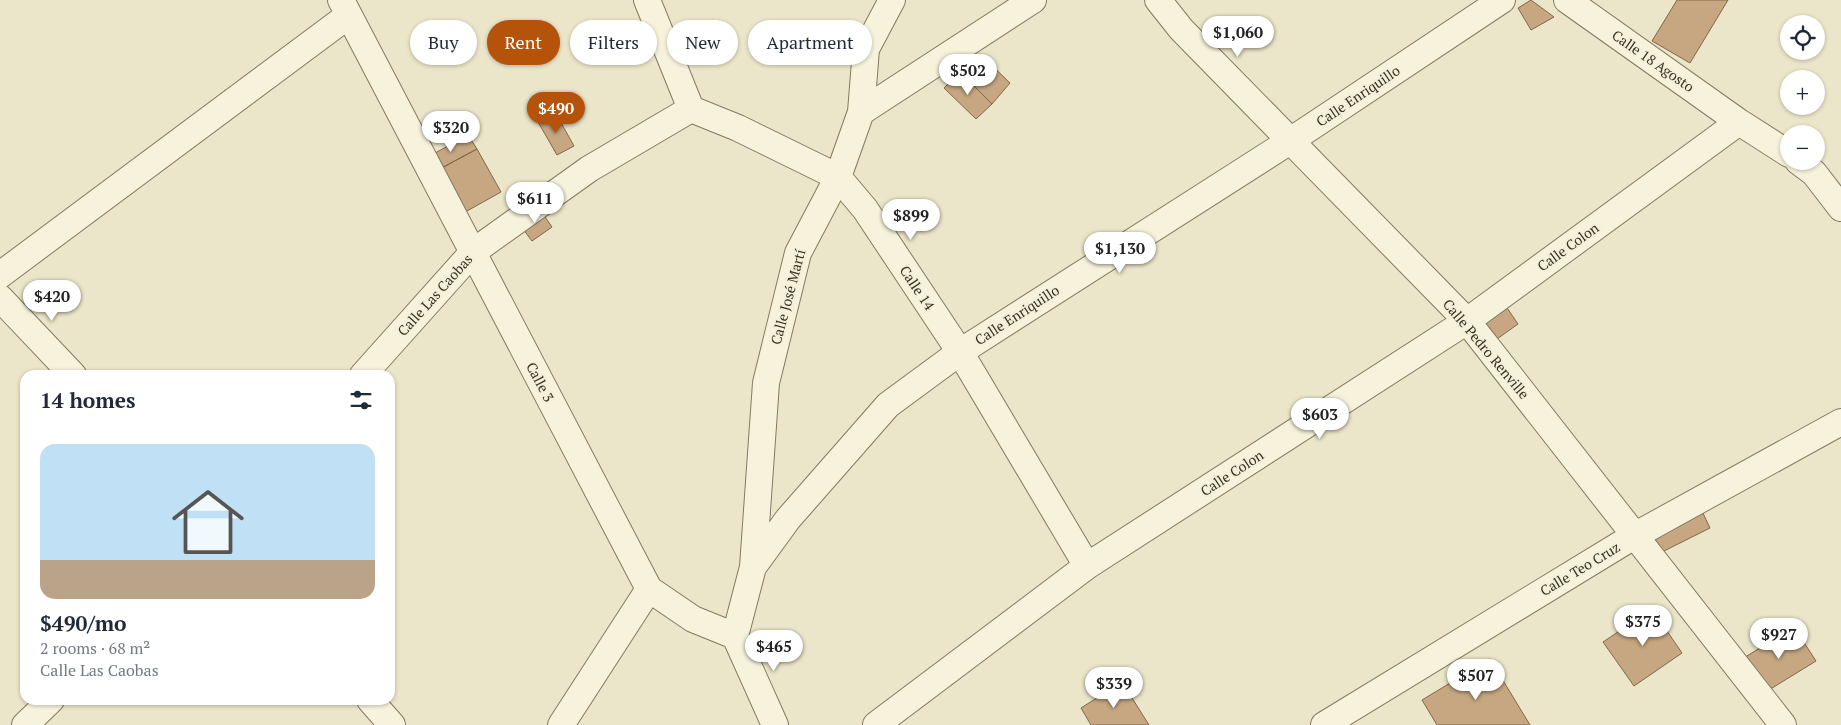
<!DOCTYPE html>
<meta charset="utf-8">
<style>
body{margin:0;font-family:"PT Serif",serif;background:#f2f2f3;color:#1f2937;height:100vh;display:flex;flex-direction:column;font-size:19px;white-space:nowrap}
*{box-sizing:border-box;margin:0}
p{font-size:16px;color:#747a83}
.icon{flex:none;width:28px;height:28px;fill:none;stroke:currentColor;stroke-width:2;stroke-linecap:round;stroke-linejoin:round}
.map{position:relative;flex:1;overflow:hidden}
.side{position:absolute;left:20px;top:370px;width:375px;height:335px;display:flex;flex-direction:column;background:#fff;border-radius:15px;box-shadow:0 1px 4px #0004}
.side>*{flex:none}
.guide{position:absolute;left:410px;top:20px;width:475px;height:45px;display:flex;gap:10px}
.controls{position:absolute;left:1780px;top:15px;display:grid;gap:10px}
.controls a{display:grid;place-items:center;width:45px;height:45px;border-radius:50%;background:#fff;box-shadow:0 1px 4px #0004;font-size:25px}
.price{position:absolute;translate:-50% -42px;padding:0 11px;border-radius:18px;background:#fff;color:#222;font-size:16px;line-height:32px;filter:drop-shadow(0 1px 2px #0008)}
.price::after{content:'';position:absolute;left:50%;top:30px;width:15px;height:11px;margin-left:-8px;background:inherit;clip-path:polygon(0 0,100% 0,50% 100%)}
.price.selected{background:#b45309;color:#fff}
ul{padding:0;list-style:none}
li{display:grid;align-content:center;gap:10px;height:265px;padding:0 20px}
li span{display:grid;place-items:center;height:155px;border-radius:15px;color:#555}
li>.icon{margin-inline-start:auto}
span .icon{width:90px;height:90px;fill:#fffc;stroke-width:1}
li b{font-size:21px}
h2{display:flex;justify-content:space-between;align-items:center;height:60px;padding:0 20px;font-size:21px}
.tag{padding:0 18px;border-radius:22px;background:#fff;box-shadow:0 1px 4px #0004;font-size:18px;line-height:45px}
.tag.selected{background:#b45309;color:#fff}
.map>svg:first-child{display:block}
.building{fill:#c6a782;stroke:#836747}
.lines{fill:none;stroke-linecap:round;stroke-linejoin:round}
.street-casing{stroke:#86795f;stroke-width:28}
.street{stroke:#f6f2dc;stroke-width:26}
.labels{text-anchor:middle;stroke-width:4;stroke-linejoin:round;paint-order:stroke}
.street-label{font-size:14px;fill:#382f21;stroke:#f3efd8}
</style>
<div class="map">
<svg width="1841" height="725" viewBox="0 0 1841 725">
<rect width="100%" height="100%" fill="#ebe5c9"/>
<path class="building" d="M1531,0L1554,17L1531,30L1518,8Z
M1677,0H1728L1690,63L1652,41Z
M980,54L1010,83L992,104L960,72Z
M960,72L992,104L976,119L944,88Z
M555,112L574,146L557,155L538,122Z
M468,135L477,149L434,172L426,158Z
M477,149L501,192L458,216L434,172Z
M538,207L552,227L532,241L517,221Z
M1501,299L1518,324L1497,339L1485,322Z
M1701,509L1710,528L1658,554L1648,536Z
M1652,609L1682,653L1634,686L1603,642Z
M1794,627L1816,661L1764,693L1742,659Z
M1490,659L1530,725H1437L1422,700Z
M1122,682L1149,725H1091L1081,708Z"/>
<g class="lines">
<g class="street-casing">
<path id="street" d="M341,0L649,589L693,619L735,636L775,725
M647,0L691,109L738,128L838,177L865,209L960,352L1087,566
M1158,0L1181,29L1467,321L1783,725
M1567,0L1739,122L1789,154
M861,112L866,49L892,0
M1798,161L1814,173L1841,208
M0,275L349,15
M0,298L73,375
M363,375L473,252L589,169L691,109
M753,567L788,519L888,405L960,352L1290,141L1502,0
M735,636L753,567L766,383L798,253L838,177L861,112L1033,0
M370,700L392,725
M25,725L51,700
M561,725L649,589
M876,725L1087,566L1467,321L1739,122
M1324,725L1634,536L1841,422"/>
</g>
<use href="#street" class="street"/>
</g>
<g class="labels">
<g class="street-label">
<text transform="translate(1653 61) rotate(35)" y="5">Calle 18 Agosto</text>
<text transform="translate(1358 96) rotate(-34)" y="5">Calle Enriquillo</text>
<text transform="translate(1568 247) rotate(-36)" y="5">Calle Colon</text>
<text transform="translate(917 288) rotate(56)" y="5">Calle 14</text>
<text transform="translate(435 295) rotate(-48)" y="5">Calle Las Caobas</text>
<text transform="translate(788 297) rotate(-75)" y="5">Calle José Martí</text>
<text transform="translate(1017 315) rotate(-33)" y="5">Calle Enriquillo</text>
<text transform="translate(1486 349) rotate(50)" y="5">Calle Pedro Renville</text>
<text transform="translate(540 382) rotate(62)" y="5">Calle 3</text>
<text transform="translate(1232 473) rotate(-33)" y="5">Calle Colon</text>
<text transform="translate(1580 569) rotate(-31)" y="5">Calle Teo Cruz</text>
</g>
</g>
</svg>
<div class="controls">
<a><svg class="icon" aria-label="locate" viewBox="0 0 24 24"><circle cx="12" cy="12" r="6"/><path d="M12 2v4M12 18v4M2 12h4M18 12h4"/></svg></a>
<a>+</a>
<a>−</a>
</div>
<b class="price" style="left:1238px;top:58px">$1,060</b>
<b class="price" style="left:968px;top:96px">$502</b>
<b class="price selected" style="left:556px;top:134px">$490</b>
<b class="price" style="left:451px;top:153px">$320</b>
<b class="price" style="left:535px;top:224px">$611</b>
<b class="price" style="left:911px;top:241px">$899</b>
<b class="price" style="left:1120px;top:274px">$1,130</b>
<b class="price" style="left:52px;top:322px">$420</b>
<b class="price" style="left:1320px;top:440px">$603</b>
<b class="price" style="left:1643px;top:647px">$375</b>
<b class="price" style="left:1779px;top:660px">$927</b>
<b class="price" style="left:774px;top:672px">$465</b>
<b class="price" style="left:1476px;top:701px">$507</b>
<b class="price" style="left:1114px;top:709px">$339</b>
<div class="guide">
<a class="tag">Buy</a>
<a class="tag selected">Rent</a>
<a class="tag">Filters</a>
<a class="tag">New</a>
<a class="tag">Apartment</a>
</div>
<section class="side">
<h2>14 homes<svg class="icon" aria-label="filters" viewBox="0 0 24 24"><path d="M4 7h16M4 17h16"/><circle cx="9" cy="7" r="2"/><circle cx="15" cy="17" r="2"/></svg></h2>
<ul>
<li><span style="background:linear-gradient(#bfe0f5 75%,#b9a48a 0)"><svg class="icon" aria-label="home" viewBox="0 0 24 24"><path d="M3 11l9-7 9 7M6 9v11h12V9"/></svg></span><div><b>$490/mo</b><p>2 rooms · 68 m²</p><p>Calle Las Caobas</p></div></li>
</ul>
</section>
</div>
